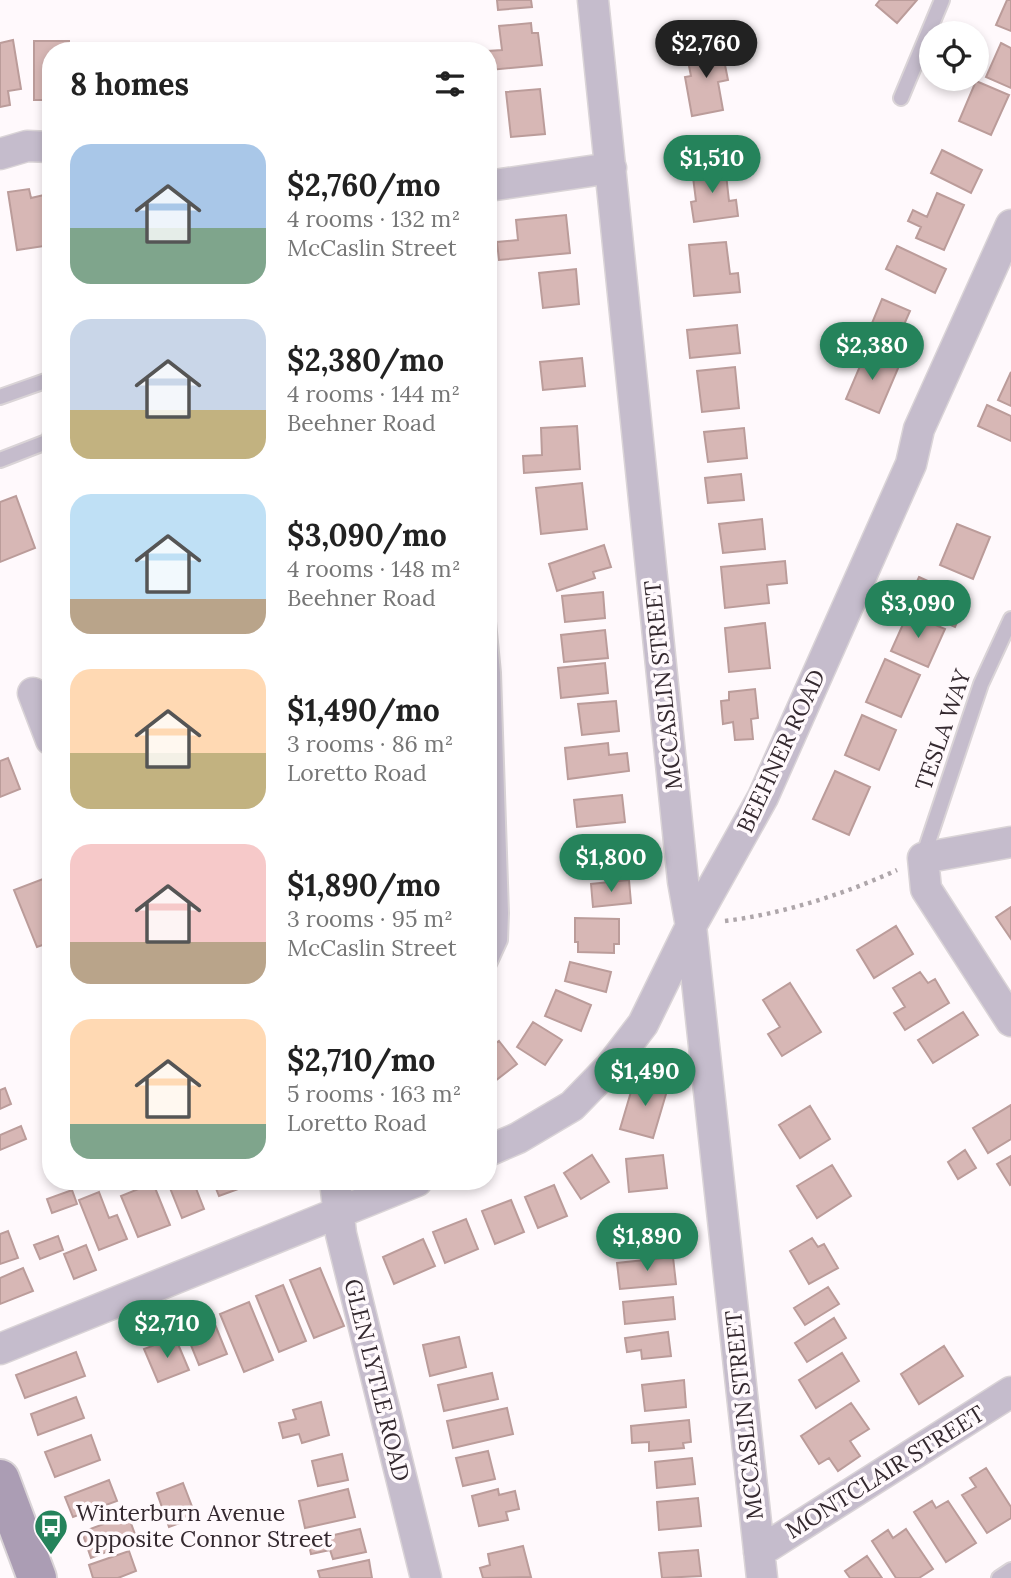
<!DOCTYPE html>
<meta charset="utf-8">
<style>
body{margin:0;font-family:Lora,serif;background:#f6f6f6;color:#222;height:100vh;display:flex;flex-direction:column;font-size:26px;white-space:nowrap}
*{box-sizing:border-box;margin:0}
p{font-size:23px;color:#767676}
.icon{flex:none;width:38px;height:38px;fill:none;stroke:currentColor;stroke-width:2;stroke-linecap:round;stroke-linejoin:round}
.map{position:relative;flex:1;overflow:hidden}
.side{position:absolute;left:42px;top:42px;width:455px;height:1148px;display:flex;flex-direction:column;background:#fff;border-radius:28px;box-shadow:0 4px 10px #0003}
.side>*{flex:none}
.tools{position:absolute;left:919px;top:21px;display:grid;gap:14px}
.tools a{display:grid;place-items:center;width:70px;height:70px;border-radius:50%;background:#fff;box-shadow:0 4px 10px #0003;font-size:35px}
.price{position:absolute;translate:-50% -60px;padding:0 16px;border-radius:24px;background:#25835b;color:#fff;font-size:23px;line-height:46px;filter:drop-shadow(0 2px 4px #0008)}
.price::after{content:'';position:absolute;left:50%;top:42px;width:21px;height:16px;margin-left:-10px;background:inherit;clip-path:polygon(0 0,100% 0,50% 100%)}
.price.current{background:#222;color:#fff}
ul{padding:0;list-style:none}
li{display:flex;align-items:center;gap:21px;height:175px;padding:0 28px}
li span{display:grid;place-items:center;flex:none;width:196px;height:140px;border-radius:21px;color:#555}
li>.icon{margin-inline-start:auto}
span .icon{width:84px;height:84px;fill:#fffc;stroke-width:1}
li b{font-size:30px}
h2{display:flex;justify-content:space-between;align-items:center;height:84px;padding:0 28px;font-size:30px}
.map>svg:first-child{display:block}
.building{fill:#d7b7b5;stroke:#bb9c9a;stroke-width:2}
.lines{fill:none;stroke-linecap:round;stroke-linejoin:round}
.lane-casing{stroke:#dad4d7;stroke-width:18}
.street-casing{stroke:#dad4d7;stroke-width:33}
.secondary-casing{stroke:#dad4d7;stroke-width:42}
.path{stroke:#aea6aa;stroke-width:4.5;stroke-dasharray:3.5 5;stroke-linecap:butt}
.lane{stroke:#c5bccc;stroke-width:14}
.street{stroke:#c5bccc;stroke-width:30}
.secondary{stroke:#ab9db4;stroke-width:38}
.labels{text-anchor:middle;stroke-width:7;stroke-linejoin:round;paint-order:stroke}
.street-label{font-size:23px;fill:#34292f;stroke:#fff9fc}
.poi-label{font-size:23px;fill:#34292f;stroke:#fff9fc;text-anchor:start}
</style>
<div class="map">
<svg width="1011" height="1578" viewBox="0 0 1011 1578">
<rect width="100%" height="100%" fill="#fff9fc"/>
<path class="building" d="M497,0H531L532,7L498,10Z
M880,0H917L897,23L876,5Z
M1007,0H1011V31L996,25Z
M531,23L532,33H538L542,65L490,70L488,51L502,50L499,26Z
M13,40L21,89L8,91L10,105L0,107V43Z
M34,41H69V51H51V100H34Z
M1001,43L1011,48V88L986,77Z
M721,45L728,80L718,82L723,110L692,116L685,77L691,76L686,51Z
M976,81L1009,95L991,135L959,121Z
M540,89L545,134L511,137L506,92Z
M942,150L982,170L971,193L931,173Z
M725,165L729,201L736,200L738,216L694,222L691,202L696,201L692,169Z
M29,189L31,198L44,195L51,245L17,250L8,192Z
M937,193L964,205L944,250L916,238L921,227L908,221L913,210L927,217Z
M566,215L570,253L499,260L497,242L518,240L516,220Z
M726,242L730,274L738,273L740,292L694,296L689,245Z
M897,246L946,269L935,293L886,269Z
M576,269L579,304L543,308L539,273Z
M882,299L910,311L892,352L865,340Z
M737,325L740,353L690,358L687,330Z
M866,352L899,366L879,413L846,399Z
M582,358L585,386L543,390L540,362Z
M735,367L739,408L702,412L697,371Z
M1011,372V406L998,400Z
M987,405L1011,416V441L978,426Z
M577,426L580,469L524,473L523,456L542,455L541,428Z
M744,428L747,458L708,462L704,432Z
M741,474L744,500L708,503L705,478Z
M582,483L587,529L541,534L536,488Z
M16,496L35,548L0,562V502Z
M762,519L765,549L723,553L719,524Z
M957,524L990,537L973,579L940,565Z
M604,545L611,567L593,572L595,578L557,591L549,564Z
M785,561L787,583L767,585L769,603L725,608L721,567Z
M919,577L967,599L955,627L906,605Z
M603,592L605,618L565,622L562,596Z
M908,613L945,629L928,667L891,651Z
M765,623L770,668L729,672L725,628Z
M605,630L608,658L564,662L561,635Z
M885,659L920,675L901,717L866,702Z
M605,663L608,693L561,698L558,668Z
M755,689L758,718L751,719L753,739L735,740L733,722L723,724L721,701L729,700V692Z
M616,701L619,731L582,735L578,704Z
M862,715L896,730L879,770L845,755Z
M608,743L609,755L627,753L629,771L568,779L565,748Z
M8,758L20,789L0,797V761Z
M835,771L870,787L849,835L813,819Z
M622,795L625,822L577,827L574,800Z
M638,844L640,865L589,871L587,850Z
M51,876V942L37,947L14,890Z
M629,880L631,903L593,907L591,884Z
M1011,907V939L996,917Z
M575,918L619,919V944H614V953L578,952V942H575Z
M896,926L913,954L874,978L857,950Z
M570,962L611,972L606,992L565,981Z
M920,972L928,983L935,979L949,1003L905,1030L894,1013L905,1007L893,988Z
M790,983L821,1032L782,1056L768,1034L780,1027L763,1000Z
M556,990L591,1005L581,1031L545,1016Z
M963,1012L978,1035L933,1063L918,1040Z
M533,1022L562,1040L545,1065L517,1047Z
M499,1041L517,1064L495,1081L488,1072V1049Z
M646,1077L669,1084L653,1138L620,1129L633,1085L642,1088Z
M5,1088L11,1104L0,1109V1090Z
M1011,1105V1139L988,1153L973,1128Z
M810,1106L830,1139L800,1158L779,1125Z
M21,1126L26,1139L0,1150V1135Z
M965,1150L976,1168L958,1179L948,1162Z
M592,1155L609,1182L581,1199L564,1173Z
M663,1155L667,1188L629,1192L626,1159Z
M1011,1156V1184L1010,1185L997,1164Z
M832,1165L851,1196L817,1218L797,1186Z
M188,1181H193L204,1209L182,1218L170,1188Z
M213,1181H248L249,1185L219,1196Z
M153,1183L170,1225L138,1237L121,1196Z
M554,1185L567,1216L538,1228L525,1197Z
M72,1190L77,1204L52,1213L47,1199Z
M99,1192L109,1218L117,1215L127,1239L99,1250L79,1200Z
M511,1200L524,1232L495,1244L482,1211Z
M672,1216L674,1244L623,1249L620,1221Z
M466,1219L478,1249L445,1263L433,1232Z
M8,1231L18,1258L0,1264V1234Z
M58,1236L63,1250L40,1259L34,1245Z
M812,1238L818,1247L824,1244L838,1268L809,1284L790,1251Z
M423,1239L435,1266L394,1284L383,1257Z
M86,1245L96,1270L74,1279L64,1254Z
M673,1257L676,1284L620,1289L617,1263Z
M23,1268L33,1291L0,1304V1278Z
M320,1268L344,1326L314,1338L290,1280Z
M283,1285L306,1341L279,1352L256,1296Z
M828,1287L839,1304L805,1325L794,1308Z
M673,1297L675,1319L625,1324L623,1302Z
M249,1302L273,1360L244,1372L220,1314Z
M834,1318L846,1338L807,1362L795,1343Z
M214,1322L227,1354L199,1365L186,1333Z
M668,1332L671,1356L642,1359L641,1350L627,1352L625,1338Z
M175,1337L189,1370L158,1382L144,1349Z
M459,1337L466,1367L430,1376L423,1345Z
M944,1346L963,1376L919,1404L901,1374Z
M76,1352L85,1376L25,1398L16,1375Z
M842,1353L859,1381L816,1408L799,1380Z
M492,1373L498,1399L444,1411L438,1385Z
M684,1380L686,1407L645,1411L642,1385Z
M76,1397L84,1418L38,1435L31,1414Z
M321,1402L329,1435L302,1443L299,1434L283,1438L279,1423L296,1419L293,1410Z
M851,1403L869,1429L850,1441L860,1456L838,1471L829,1458L819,1464L801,1436Z
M507,1408L513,1434L453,1448L447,1421Z
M689,1420L691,1442L683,1443L684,1448L649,1451V1442L632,1443L631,1426Z
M91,1435L100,1460L55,1477L45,1452Z
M488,1451L495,1479L463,1486L456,1458Z
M342,1454L348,1480L318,1486L312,1461Z
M692,1458L695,1484L657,1488L655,1462Z
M986,1468L1011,1507V1518L987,1533L962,1495L976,1487L970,1478Z
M109,1480L117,1501L73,1517L65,1497Z
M183,1483L196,1517L169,1527L157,1493Z
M348,1489L355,1517L305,1528L299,1501Z
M498,1489L499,1495L515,1491L519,1509L506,1512L508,1520L479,1526L472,1496Z
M698,1498L701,1526L659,1530L657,1502Z
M932,1501L936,1508L948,1501L976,1543L946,1562L914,1512Z
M128,1515L137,1540L91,1558L82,1532Z
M360,1529L366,1552L333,1559L330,1550L311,1554L308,1541Z
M906,1529L933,1569L919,1578H896L872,1541L888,1530L893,1538Z
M523,1546L531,1577L483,1578L480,1568L490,1565L488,1554Z
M698,1550L701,1576L662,1578L659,1553Z
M129,1551L136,1571L118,1578H93L89,1565Z
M867,1556L882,1578H850L845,1571Z
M369,1560L372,1578H320L318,1571Z"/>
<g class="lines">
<g class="lane-casing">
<path id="lane" d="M901,98L942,0
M0,397L51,379
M0,460L49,441L51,433
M488,622L493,673L501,913L500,940L488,966
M923,857L981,684L1011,619
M999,1578L1011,1570"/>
</g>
<g class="street-casing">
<path id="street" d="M593,0L683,881L691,926L762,1578
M0,154L27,146L51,147
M488,186L611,168
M33,693L51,740
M1011,842L923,858L926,889L1011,1021
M488,1151L518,1138L572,1106L610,1067L643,1024L691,926L763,797L911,464L919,429L1011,225
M335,1181L341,1234L426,1578
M0,1349L417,1181
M759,1552L1011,1392"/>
</g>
<g class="secondary-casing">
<path id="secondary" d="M0,1479L37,1578"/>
</g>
<path class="path" d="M725,921C782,914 845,894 897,870"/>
<use href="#lane" class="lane"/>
<use href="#street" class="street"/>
<use href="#secondary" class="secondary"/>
</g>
<defs>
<g id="bus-pin" transform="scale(1.75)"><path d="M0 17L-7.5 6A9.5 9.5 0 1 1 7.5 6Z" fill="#25835b" stroke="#fff9fc"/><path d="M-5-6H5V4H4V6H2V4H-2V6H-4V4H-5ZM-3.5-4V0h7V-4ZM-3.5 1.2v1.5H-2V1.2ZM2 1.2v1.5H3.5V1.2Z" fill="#fff"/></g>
</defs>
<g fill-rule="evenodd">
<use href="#bus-pin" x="51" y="1526"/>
</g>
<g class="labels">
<g class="street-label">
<text transform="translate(663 685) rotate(-96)" y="8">MCCASLIN STREET</text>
<text transform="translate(943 730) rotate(-71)" y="8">TESLA WAY</text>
<text transform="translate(781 751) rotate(-65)" y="8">BEEHNER ROAD</text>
<text transform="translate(377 1380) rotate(76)" y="8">GLEN LYTLE ROAD</text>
<text transform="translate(744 1415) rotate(-96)" y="8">MCCASLIN STREET</text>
<text transform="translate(885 1472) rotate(-32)" y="8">MONTCLAIR STREET</text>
</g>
<g class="poi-label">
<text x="76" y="1521">Winterburn Avenue<tspan x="76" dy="26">Opposite Connor Street</tspan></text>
</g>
</g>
</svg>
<div class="tools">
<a><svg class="icon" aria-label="locate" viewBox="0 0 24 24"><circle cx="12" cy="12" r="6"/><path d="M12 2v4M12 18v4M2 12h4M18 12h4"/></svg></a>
</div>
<b class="price current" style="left:706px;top:80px">$2,760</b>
<b class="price" style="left:712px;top:195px">$1,510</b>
<b class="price" style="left:872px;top:382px">$2,380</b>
<b class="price" style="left:918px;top:640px">$3,090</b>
<b class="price" style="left:611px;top:894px">$1,800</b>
<b class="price" style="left:645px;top:1108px">$1,490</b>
<b class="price" style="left:647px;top:1273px">$1,890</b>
<b class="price" style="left:167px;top:1360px">$2,710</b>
<section class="side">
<h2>8 homes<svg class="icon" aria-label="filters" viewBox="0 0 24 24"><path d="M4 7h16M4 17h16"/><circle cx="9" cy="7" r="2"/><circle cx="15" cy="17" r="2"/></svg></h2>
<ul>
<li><span style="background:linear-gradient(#a9c7e8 60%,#7fa58c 0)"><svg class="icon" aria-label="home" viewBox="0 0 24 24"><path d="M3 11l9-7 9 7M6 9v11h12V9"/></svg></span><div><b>$2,760/mo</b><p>4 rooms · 132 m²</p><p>McCaslin Street</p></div></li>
<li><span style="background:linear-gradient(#c9d6e8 65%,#c2b280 0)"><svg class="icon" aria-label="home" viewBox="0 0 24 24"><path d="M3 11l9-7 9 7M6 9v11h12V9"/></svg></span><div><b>$2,380/mo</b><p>4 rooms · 144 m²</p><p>Beehner Road</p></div></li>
<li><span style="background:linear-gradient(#bfe0f5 75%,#b9a48a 0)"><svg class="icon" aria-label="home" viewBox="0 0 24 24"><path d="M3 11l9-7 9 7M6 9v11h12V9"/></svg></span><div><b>$3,090/mo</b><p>4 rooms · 148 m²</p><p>Beehner Road</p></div></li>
<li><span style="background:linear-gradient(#ffd9b3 60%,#c2b280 0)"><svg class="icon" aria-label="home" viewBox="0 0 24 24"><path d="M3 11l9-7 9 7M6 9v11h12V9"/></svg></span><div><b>$1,490/mo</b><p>3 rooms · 86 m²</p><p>Loretto Road</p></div></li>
<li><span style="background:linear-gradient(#f6c9c9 70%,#b9a48a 0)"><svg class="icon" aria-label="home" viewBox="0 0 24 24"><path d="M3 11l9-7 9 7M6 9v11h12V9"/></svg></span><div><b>$1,890/mo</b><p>3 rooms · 95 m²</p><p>McCaslin Street</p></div></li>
<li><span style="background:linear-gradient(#ffd9b3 75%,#7fa58c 0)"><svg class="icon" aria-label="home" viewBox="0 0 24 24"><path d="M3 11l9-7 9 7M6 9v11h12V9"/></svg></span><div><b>$2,710/mo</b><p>5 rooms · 163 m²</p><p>Loretto Road</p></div></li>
</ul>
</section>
</div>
